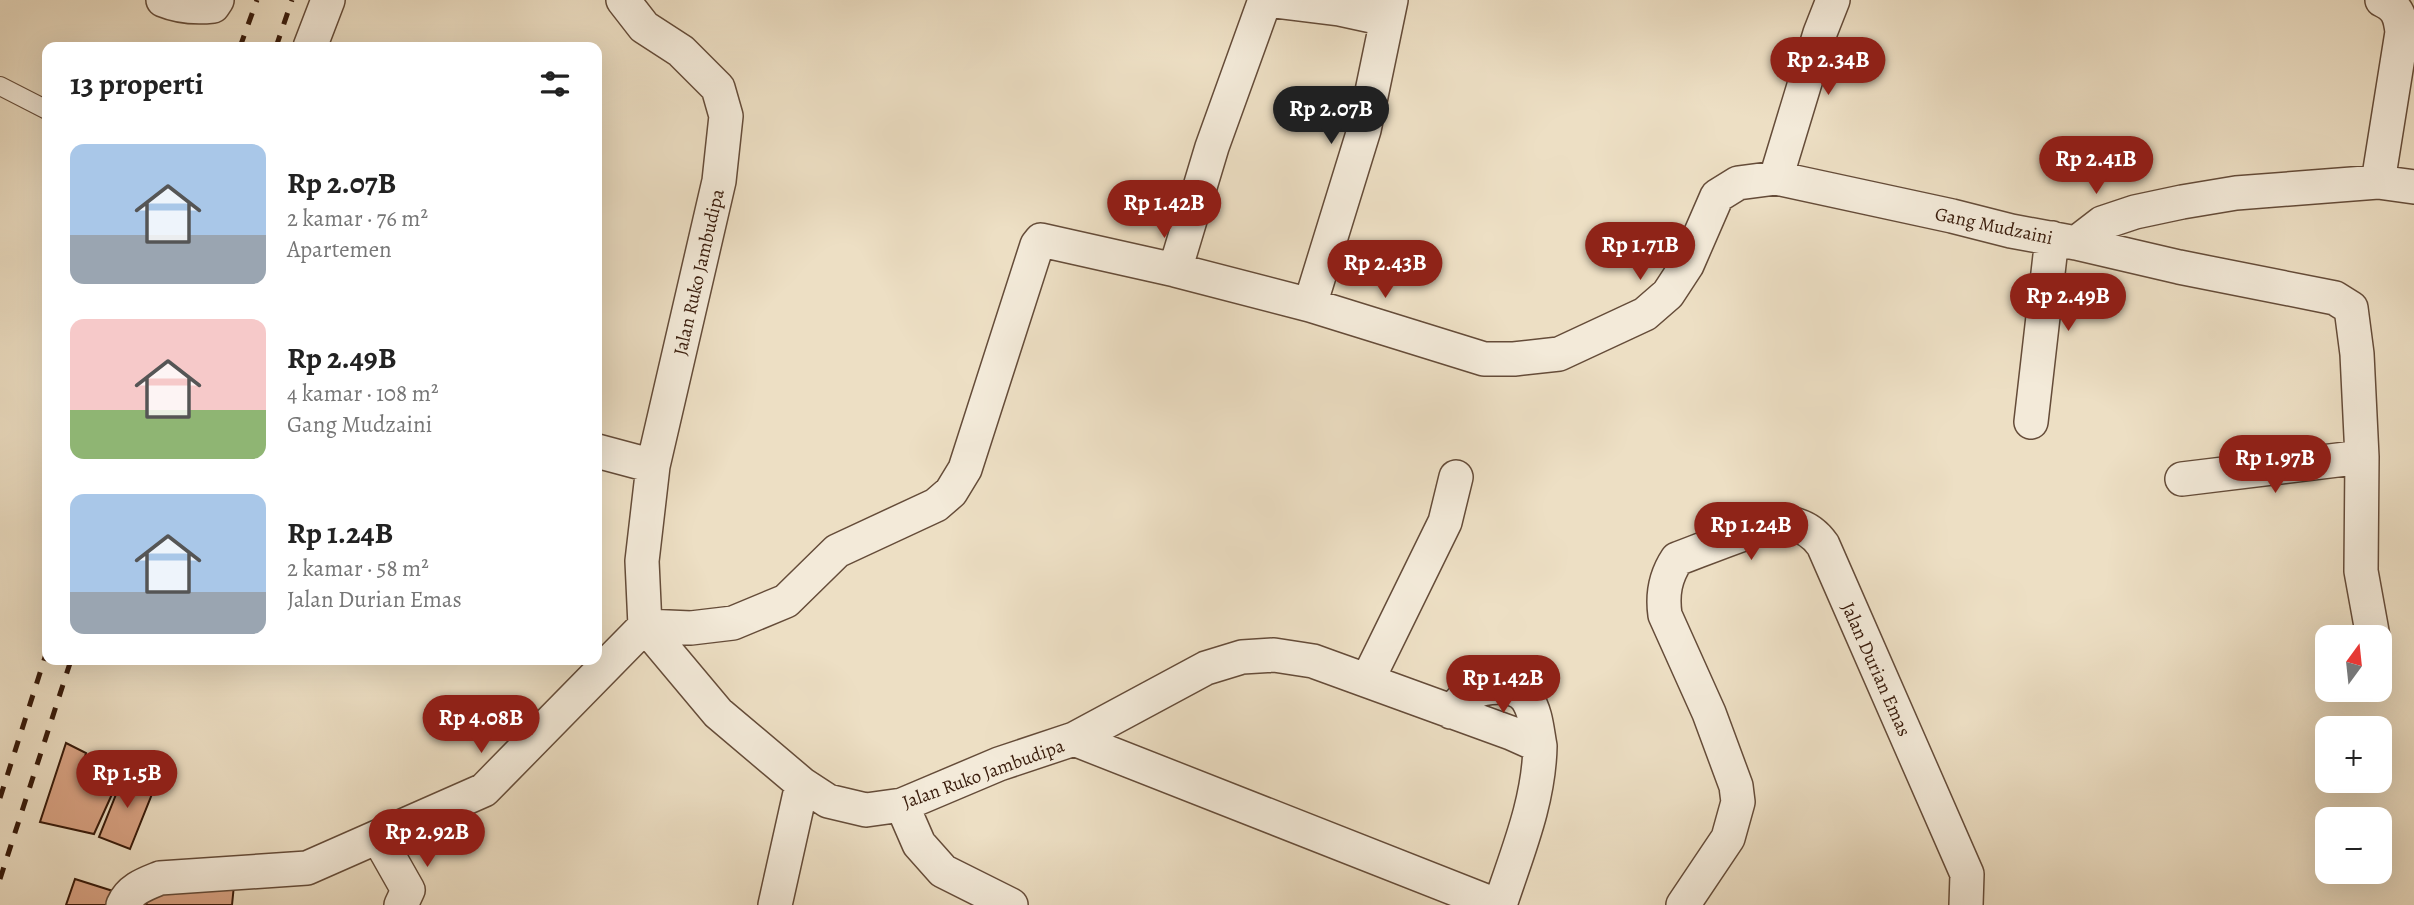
<!DOCTYPE html>
<html lang="id">
<meta charset="utf-8">
<style>
body{margin:0;font-family:Alegreya,serif;background:#f2f2f2;color:#222;height:100vh;display:flex;flex-direction:column;font-size:26px;white-space:nowrap}
*{box-sizing:border-box;margin:0}
p{font-size:23px;color:#767676}
.icon{flex:none;width:38px;height:38px;fill:none;stroke:currentColor;stroke-width:2;stroke-linecap:round;stroke-linejoin:round}
.map{position:relative;flex:1;overflow:hidden}
.drawer{position:absolute;left:42px;top:42px;width:560px;height:623px;display:flex;flex-direction:column;background:#fff;border-radius:14px;box-shadow:0 7px 28px #0002}
.drawer>*{flex:none}
.needle{width:46px;rotate:15deg}
.buttons{position:absolute;left:2315px;top:625px;display:grid;gap:14px}
.buttons a{display:grid;place-items:center;width:77px;height:77px;border-radius:14px;background:#fff;box-shadow:0 7px 28px #0002;font-size:35px}
.price{position:absolute;translate:-50% -60px;padding:0 16px;border-radius:24px;background:#8f2418;color:#fff;font-size:23px;line-height:46px;filter:drop-shadow(0 2px 4px #0008)}
.price::after{content:'';position:absolute;left:50%;top:42px;width:21px;height:16px;margin-left:-10px;background:inherit;clip-path:polygon(0 0,100% 0,50% 100%)}
.price.active{background:#222;color:#fff}
ul{padding:0;list-style:none}
li{display:flex;align-items:center;gap:21px;height:175px;padding:0 28px}
li span{display:grid;place-items:center;flex:none;width:196px;height:140px;border-radius:14px;color:#555}
li>.icon{margin-inline-start:auto}
span .icon{width:84px;height:84px;fill:#fffc;stroke-width:1}
li b{font-size:30px}
h2{display:flex;justify-content:space-between;align-items:center;height:84px;padding:0 28px;font-size:30px}
.map>svg:first-child{display:block}
.building{fill:#daa485;stroke:#381b0b;stroke-width:2}
.lines{fill:none;stroke-linecap:round;stroke-linejoin:round}
.lane-casing{stroke:#654c39;stroke-width:20}
.street-casing{stroke:#654c39;stroke-width:36}
.lane{stroke:#f3ead9;stroke-width:18}
.street{stroke:#f3ead9;stroke-width:33}
.rail{stroke:#381b0b;stroke-width:5;stroke-dasharray:12 12;stroke-linecap:butt}
.labels{text-anchor:middle;stroke-width:5;stroke-linejoin:round;paint-order:stroke}
.street-label{font-size:19px;fill:#381b0b;stroke:#f3ead9}
</style>
<div class="map">
<svg width="2414" height="905" viewBox="0 0 2414 905">
<rect width="100%" height="100%" fill="#eddfc4"/>
<filter id="stains"><feTurbulence type="fractalNoise" baseFrequency=".00286" numOctaves="4"/><feColorMatrix values="0 0 0 0 .2 0 0 0 0 .09 0 0 0 0 .02 0 0 0 .5 -.17"/></filter>
<radialGradient id="worn" r=".72"><stop offset=".6" stop-color="#630" stop-opacity="0"/><stop offset="1" stop-color="#630" stop-opacity=".3"/></radialGradient>
<path class="building" d="M66,743L86,753L82,768L97,771L100,759L123,770L94,834L40,822Z
M125,772L156,784L130,849L99,837Z
M75,879L116,892L112,905H66Z
M234,885L232,905H146L152,888Z"/>
<g class="lines">
<g class="lane-casing">
<path id="lane" d="M0,86L47,110"/>
</g>
<g class="street-casing">
<path id="street" d="M163,0C180,7 195,8 213,6L217,0
M623,0L644,27L681,51L718,88L726,116L719,181L653,466L642,561L645,626L718,713L802,784L828,801L866,810L902,805L999,764L1074,739L1496,905
M1268,0L1339,9L1385,19
M310,47L328,0
M1776,178L1820,33L1833,0
M2378,182L2402,32C2400,15 2397,7 2382,0
M2076,243L2179,267L2335,298L2351,308L2357,354L2362,457L2361,571L2373,637
M1175,270L1212,147L1265,0
M1310,305L1364,130L1391,0
M2031,422L2052,238
M597,451L653,466
M2182,479L2362,457
M1368,679L1445,522L1456,477
M1451,712C1457,706 1464,696 1471,693C1486,686 1516,683 1527,699C1536,712 1537,730 1540,746
M1074,739L1206,668L1242,657L1274,655L1313,661L1511,733L1540,746C1539,802 1517,853 1500,905
M902,805L919,844L943,871L1011,905
M378,837L408,890L401,905
M123,905C130,889 145,884 160,878L307,868L484,790L645,626L691,628L733,623L786,601L837,551L936,505L951,492L965,469L1037,245L1041,240L1175,270L1310,305L1484,359H1514L1559,354L1645,314L1668,294L1687,265L1717,196L1738,183L1776,178L1952,216L2011,231L2076,243L2102,223L2135,212L2182,202L2236,193L2378,182L2414,187
M775,905L802,784
M1683,905L1728,838L1738,802L1736,786L1709,713L1665,615C1662,594 1665,577 1677,559C1697,552 1770,521 1787,523C1803,525 1814,532 1823,545L1967,874L1966,905"/>
</g>
<use href="#lane" class="lane"/>
<use href="#street" class="street"/>
<path class="rail" d="M240,47L257,0
M276,47L292,0
M0,798L47,651
M0,879L71,660"/>
</g>
<g class="labels">
<g class="street-label">
<text transform="translate(1994 225) rotate(12)" y="7">Gang Mudzaini</text>
<text transform="translate(698 272) rotate(-77)" y="7">Jalan Ruko Jambudipa</text>
<text transform="translate(1877 669) rotate(66)" y="7">Jalan Durian Emas</text>
<text transform="translate(983 773) rotate(-20)" y="7">Jalan Ruko Jambudipa</text>
</g>
</g>
<rect width="100%" height="100%" filter="url(#stains)"/>
<rect width="100%" height="100%" fill="url(#worn)"/>
</svg>
<div class="buttons">
<a><svg class="needle" viewBox="-14 -14 28 28"><path d="M0-13l5 13h-10z" fill="#e53935"/><path d="M0 13l5-13h-10z" fill="#767676"/></svg></a>
<a>+</a>
<a>−</a>
</div>
<b class="price" style="left:1828px;top:97px">Rp 2.34B</b>
<b class="price active" style="left:1331px;top:146px">Rp 2.07B</b>
<b class="price" style="left:2096px;top:196px">Rp 2.41B</b>
<b class="price" style="left:1164px;top:240px">Rp 1.42B</b>
<b class="price" style="left:1640px;top:282px">Rp 1.71B</b>
<b class="price" style="left:1385px;top:300px">Rp 2.43B</b>
<b class="price" style="left:2068px;top:333px">Rp 2.49B</b>
<b class="price" style="left:2275px;top:495px">Rp 1.97B</b>
<b class="price" style="left:1751px;top:562px">Rp 1.24B</b>
<b class="price" style="left:1503px;top:715px">Rp 1.42B</b>
<b class="price" style="left:481px;top:755px">Rp 4.08B</b>
<b class="price" style="left:127px;top:810px">Rp 1.5B</b>
<b class="price" style="left:427px;top:869px">Rp 2.92B</b>
<section class="drawer">
<h2>13 properti<svg class="icon" aria-label="filters" viewBox="0 0 24 24"><path d="M4 7h16M4 17h16"/><circle cx="9" cy="7" r="2"/><circle cx="15" cy="17" r="2"/></svg></h2>
<ul>
<li><span style="background:linear-gradient(#a9c7e8 65%,#9aa5b1 0)"><svg class="icon" aria-label="home" viewBox="0 0 24 24"><path d="M3 11l9-7 9 7M6 9v11h12V9"/></svg></span><div><b>Rp 2.07B</b><p>2 kamar · 76 m²</p><p>Apartemen</p></div></li>
<li><span style="background:linear-gradient(#f6c9c9 65%,#8fb573 0)"><svg class="icon" aria-label="home" viewBox="0 0 24 24"><path d="M3 11l9-7 9 7M6 9v11h12V9"/></svg></span><div><b>Rp 2.49B</b><p>4 kamar · 108 m²</p><p>Gang Mudzaini</p></div></li>
<li><span style="background:linear-gradient(#a9c7e8 70%,#9aa5b1 0)"><svg class="icon" aria-label="home" viewBox="0 0 24 24"><path d="M3 11l9-7 9 7M6 9v11h12V9"/></svg></span><div><b>Rp 1.24B</b><p>2 kamar · 58 m²</p><p>Jalan Durian Emas</p></div></li>
</ul>
</section>
</div>
